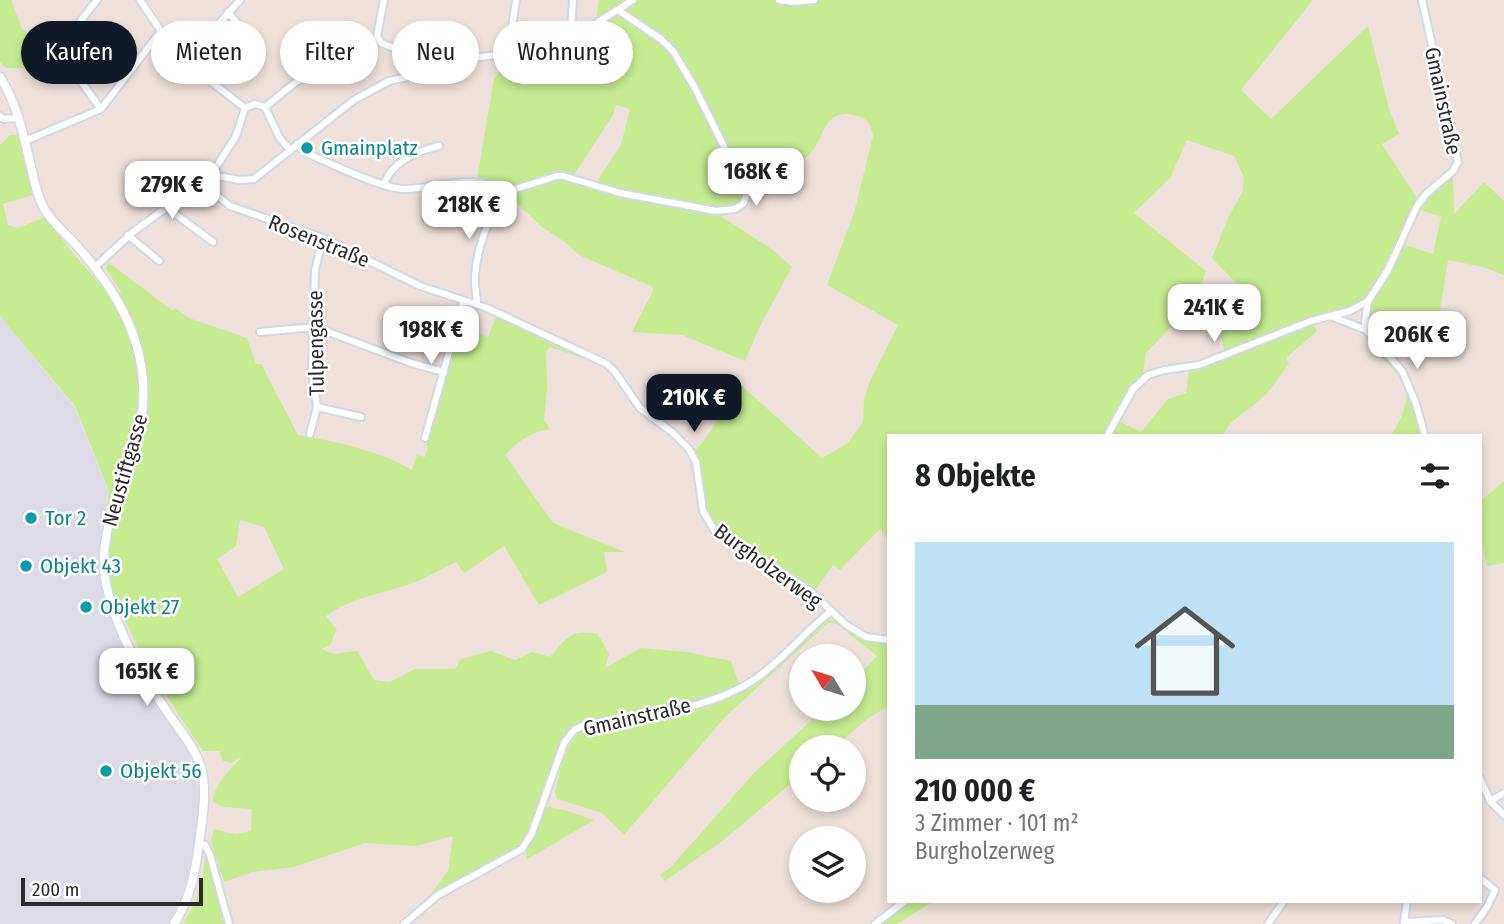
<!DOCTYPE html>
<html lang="de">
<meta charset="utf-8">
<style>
body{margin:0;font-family:"Fira Sans Condensed",sans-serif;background:#f2f2f2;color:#202124;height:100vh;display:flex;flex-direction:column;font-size:26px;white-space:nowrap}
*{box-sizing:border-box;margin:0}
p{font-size:23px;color:#757577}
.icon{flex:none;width:38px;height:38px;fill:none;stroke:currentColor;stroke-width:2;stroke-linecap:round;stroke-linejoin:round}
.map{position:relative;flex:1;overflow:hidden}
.sheet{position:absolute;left:887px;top:434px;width:595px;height:469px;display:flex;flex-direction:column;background:#fff;border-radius:0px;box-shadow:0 4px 10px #0003}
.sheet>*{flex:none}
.hud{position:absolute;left:21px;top:21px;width:665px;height:63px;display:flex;gap:14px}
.needle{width:46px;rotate:308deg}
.buttons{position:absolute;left:789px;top:644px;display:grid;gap:14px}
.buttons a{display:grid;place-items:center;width:77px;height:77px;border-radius:50%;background:#fff;box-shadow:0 4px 10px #0003;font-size:35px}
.scale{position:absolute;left:21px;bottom:18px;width:182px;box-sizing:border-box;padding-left:7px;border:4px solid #2a2a2a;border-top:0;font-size:19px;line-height:24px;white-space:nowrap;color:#2a2a2a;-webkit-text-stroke:5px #fff;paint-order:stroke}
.price{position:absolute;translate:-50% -60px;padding:0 16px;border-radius:14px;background:#fff;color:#222;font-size:23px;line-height:46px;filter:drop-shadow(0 2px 4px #0008)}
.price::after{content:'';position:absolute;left:50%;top:42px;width:21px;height:16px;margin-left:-10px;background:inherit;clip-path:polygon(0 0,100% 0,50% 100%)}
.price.active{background:#111827;color:#fff}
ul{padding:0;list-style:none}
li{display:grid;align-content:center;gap:14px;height:371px;padding:0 28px}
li+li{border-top:2px solid #e0e0e0}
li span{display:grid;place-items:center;height:217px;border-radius:0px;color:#555}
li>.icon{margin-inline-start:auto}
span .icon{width:126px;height:126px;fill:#fffc;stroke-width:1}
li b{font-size:30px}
h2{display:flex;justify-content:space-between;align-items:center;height:84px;padding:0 28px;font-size:30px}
.tag{padding:0 24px;border-radius:32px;background:#fff;box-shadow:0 4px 10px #0003;font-size:24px;line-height:63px}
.tag.active{background:#111827;color:#fff}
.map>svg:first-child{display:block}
.industrial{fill:#dddce6}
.green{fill:#c6eb91;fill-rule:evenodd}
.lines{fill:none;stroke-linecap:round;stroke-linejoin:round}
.street-casing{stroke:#d0d9e5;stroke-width:10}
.secondary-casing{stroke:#d0d9e5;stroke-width:11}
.street{stroke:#fff;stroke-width:6}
.secondary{stroke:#fff;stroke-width:8}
.culture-dot{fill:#0f9aa8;stroke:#fff;stroke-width:2.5}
.labels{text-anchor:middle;stroke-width:5;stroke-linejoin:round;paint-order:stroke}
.street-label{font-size:21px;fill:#2a2a2a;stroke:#fff}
.culture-label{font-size:21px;fill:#0d838f;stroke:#fff;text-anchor:start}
</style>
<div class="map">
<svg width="1504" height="924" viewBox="0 0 1504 924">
<rect width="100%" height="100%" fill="#eee1db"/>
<path class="industrial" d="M0,316L74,407L108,491L101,572L115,627L162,713L185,746L196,772L199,802L191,874L185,895L168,924H0Z"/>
<path class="green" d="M0,0H11L22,29L31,33L39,29V38L26,68H6L0,62Z
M599,0H1313L1241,90L1271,119L1368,26L1389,109L1399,134L1382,144L1418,200C1402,233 1386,287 1355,306L1225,352L1219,329L1248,295L1212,258L1229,216L1243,191L1244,177L1234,156L1187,140L1170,178L1134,213L1206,271L1191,319L1180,317L1146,353L1142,377L1127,394L1104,436H889V541L880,529L840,570L833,565L814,592L717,529C698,507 704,478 695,451C710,435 733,400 733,378L822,458L847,444L863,422L864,400L869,383L898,325L827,285L854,213L873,136C871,126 869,119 858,116C816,104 828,151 800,160C788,164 750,163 735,164L749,195C743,215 736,211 719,215L773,250L792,267L759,328L745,361L682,335L632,332L654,289L651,286L579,255L565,242L542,227L508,195L495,189L476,186L494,79L515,52C549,48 568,37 596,20ZM616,105L630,109L621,145L595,184L573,176L613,115Z
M10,135H20L33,195L3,204L8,225L17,228L44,218L112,299L121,292L106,269L108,262L173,311L175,308L189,318L247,338L256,364H261L298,435C337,442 378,450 412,470L417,455L425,457L428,447L426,443L459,328L488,337L497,315L601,364L550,347L546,352L547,389L544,420L550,429C531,432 518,441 505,455L553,523L625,552H604L607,572L539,605L504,546L464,573L456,562C442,568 429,577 415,582C387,593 351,597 326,616L337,630C329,642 336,644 321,649L334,654L357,651L374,680L390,682L415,669H455L461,659L491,651L515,660L532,652L550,657C568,637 570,629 598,634L609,654L605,668L641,648L687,652L731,661L739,684L748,680C698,710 633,715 577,725C559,740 555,763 548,784C540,803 532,822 524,841L511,853L471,872L428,898L448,871L453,836L416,846L365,843L294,867L252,872L224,882L211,842L214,829L235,834L251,831L252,809L223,807L213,802C213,785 232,769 242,756L231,763L223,761L219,751H203C172,705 142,660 120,609L114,616L100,569L109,491L75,406L0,316V145ZM240,520L264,527L284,569L238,597L217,559L236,546Z
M1453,173L1454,214L1484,182L1504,201V275L1483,267L1448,260L1437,329L1426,313L1371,333C1359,309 1391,266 1403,244L1433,254L1441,217L1418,209L1426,196Z
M1312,323L1317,331L1286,358L1289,363C1280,375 1273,388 1262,398C1248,412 1231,416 1223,436H1109L1117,420L1141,432L1168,399L1186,393L1189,370Z
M1376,345L1403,377L1422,436H1391C1419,389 1407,383 1372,348Z
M1504,481V563L1487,566L1481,539V501Z
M830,620C852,624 860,643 889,642V706L870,717L834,747H802L801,775L721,842L665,881L660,875L670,868L755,772L824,709H854V680L877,656L837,624L828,623L725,717L624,835L602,813L557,799L555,792C561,770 563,741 585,729L699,705L736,693L821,622Z
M546,806L568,811L594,820L526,860C526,846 540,820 546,806Z
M209,855L226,924H183C197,903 204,881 205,856Z
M909,901H934L897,924H878Z"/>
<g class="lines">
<g class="street-casing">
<path id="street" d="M97,0L58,50L101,109
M140,0L161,31L192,67L245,108
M384,0L377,36L381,43L407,53L412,64V75
M573,0L571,32L573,38
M779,0L794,2L814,0
M228,12L262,54
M508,55L516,0
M192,67L212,45L215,28L240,0
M265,107L296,82L305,78
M245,108L255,104L265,107L279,137L290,150
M0,116L3,119L18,118
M25,141L101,109L161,31
M297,144L308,154L320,159C340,168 382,188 403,189C437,190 472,171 506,192
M211,175L240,180L254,179L354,100L389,81L422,74L434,67L463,59L549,49L573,38L633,0
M202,183L230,206L323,238L420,286L487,308L607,364L615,372L640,408L672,432L689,449L696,462L703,511L714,530L809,590L845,624L866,637L889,640
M384,184C392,162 417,151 439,146
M506,192L557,176H563L620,193L716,211L735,209L743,204L747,195L742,183L695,88L673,51L662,40L618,10
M167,208L213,242
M128,235L159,261
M95,267L133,232L211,175L236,136L245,108
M477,304C477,295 474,286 475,276C477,248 489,214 506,192
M1333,317L1366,330L1402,371L1415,401L1425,436
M1366,330L1365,322L1368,301L1388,270L1417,206L1426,194L1453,171L1458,162L1422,0
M260,332L315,327L411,363L444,372
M317,407L361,417
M310,434L317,407L312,373L315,270L323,238
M1107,436L1133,389L1148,375L1164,370L1199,365L1311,321L1350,311L1368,301
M425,438L463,302
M1480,778L1490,801L1504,815
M1490,801L1504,793
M199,844L205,845L210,855L229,924
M1407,901L1404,922L1443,920L1452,924
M404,924L438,895L522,849L532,833L564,743L574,730L587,724C643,715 710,711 758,677C784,658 805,632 830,612
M875,924L905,901
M1268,924L1284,901
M1475,924L1487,907L1495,890L1480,878"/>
</g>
<g class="secondary-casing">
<path id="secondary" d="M0,77C17,103 24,137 31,167C34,179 36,191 41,202C48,220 66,233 78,247C117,291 147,342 143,404C140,467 91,523 107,588C117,630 140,672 164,707C177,728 196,747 202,771C207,794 202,821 199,844C195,873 190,899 174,924"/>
</g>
<use href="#street" class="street"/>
<use href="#secondary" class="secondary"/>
</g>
<g class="culture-dot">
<circle cx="307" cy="148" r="7"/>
<circle cx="31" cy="518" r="7"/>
<circle cx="26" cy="566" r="7"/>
<circle cx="86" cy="607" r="7"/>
<circle cx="106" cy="771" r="7"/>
</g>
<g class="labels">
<g class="street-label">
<text transform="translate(1443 101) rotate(78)" y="7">Gmainstraße</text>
<text transform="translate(319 241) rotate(22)" y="7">Rosenstraße</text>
<text transform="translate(316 343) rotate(-91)" y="7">Tulpengasse</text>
<text transform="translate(125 470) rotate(-74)" y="7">Neustiftgasse</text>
<text transform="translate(768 566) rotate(36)" y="7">Burgholzerweg</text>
<text transform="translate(637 717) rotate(-13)" y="7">Gmainstraße</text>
</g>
<g class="culture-label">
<text x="321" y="155">Gmainplatz</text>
<text x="45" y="525">Tor 2</text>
<text x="40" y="573">Objekt 43</text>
<text x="100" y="614">Objekt 27</text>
<text x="120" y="778">Objekt 56</text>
</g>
</g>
</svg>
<div class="buttons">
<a><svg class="needle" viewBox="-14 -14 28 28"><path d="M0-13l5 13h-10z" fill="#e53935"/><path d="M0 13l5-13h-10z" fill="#757577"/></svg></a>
<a><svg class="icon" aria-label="locate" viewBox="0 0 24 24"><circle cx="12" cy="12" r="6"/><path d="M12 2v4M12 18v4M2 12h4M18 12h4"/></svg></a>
<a><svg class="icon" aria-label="layers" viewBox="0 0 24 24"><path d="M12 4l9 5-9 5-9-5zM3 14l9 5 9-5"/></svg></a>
</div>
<div class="scale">200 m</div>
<b class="price" style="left:756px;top:208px">168K €</b>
<b class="price" style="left:172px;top:221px">279K €</b>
<b class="price" style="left:469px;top:241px">218K €</b>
<b class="price" style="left:1214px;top:344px">241K €</b>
<b class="price" style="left:431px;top:366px">198K €</b>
<b class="price" style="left:1417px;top:371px">206K €</b>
<b class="price active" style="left:694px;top:434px">210K €</b>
<b class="price" style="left:147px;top:708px">165K €</b>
<div class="hud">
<a class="tag active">Kaufen</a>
<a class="tag">Mieten</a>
<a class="tag">Filter</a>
<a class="tag">Neu</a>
<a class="tag">Wohnung</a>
</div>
<section class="sheet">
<h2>8 Objekte<svg class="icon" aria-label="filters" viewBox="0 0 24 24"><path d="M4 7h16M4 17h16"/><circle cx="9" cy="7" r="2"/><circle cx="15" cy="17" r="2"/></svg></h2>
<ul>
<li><span style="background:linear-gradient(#bfe0f5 75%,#7fa58c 0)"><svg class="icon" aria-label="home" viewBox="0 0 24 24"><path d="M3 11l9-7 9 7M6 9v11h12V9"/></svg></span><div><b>210 000 €</b><p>3 Zimmer · 101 m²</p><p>Burgholzerweg</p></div></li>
</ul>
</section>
</div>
